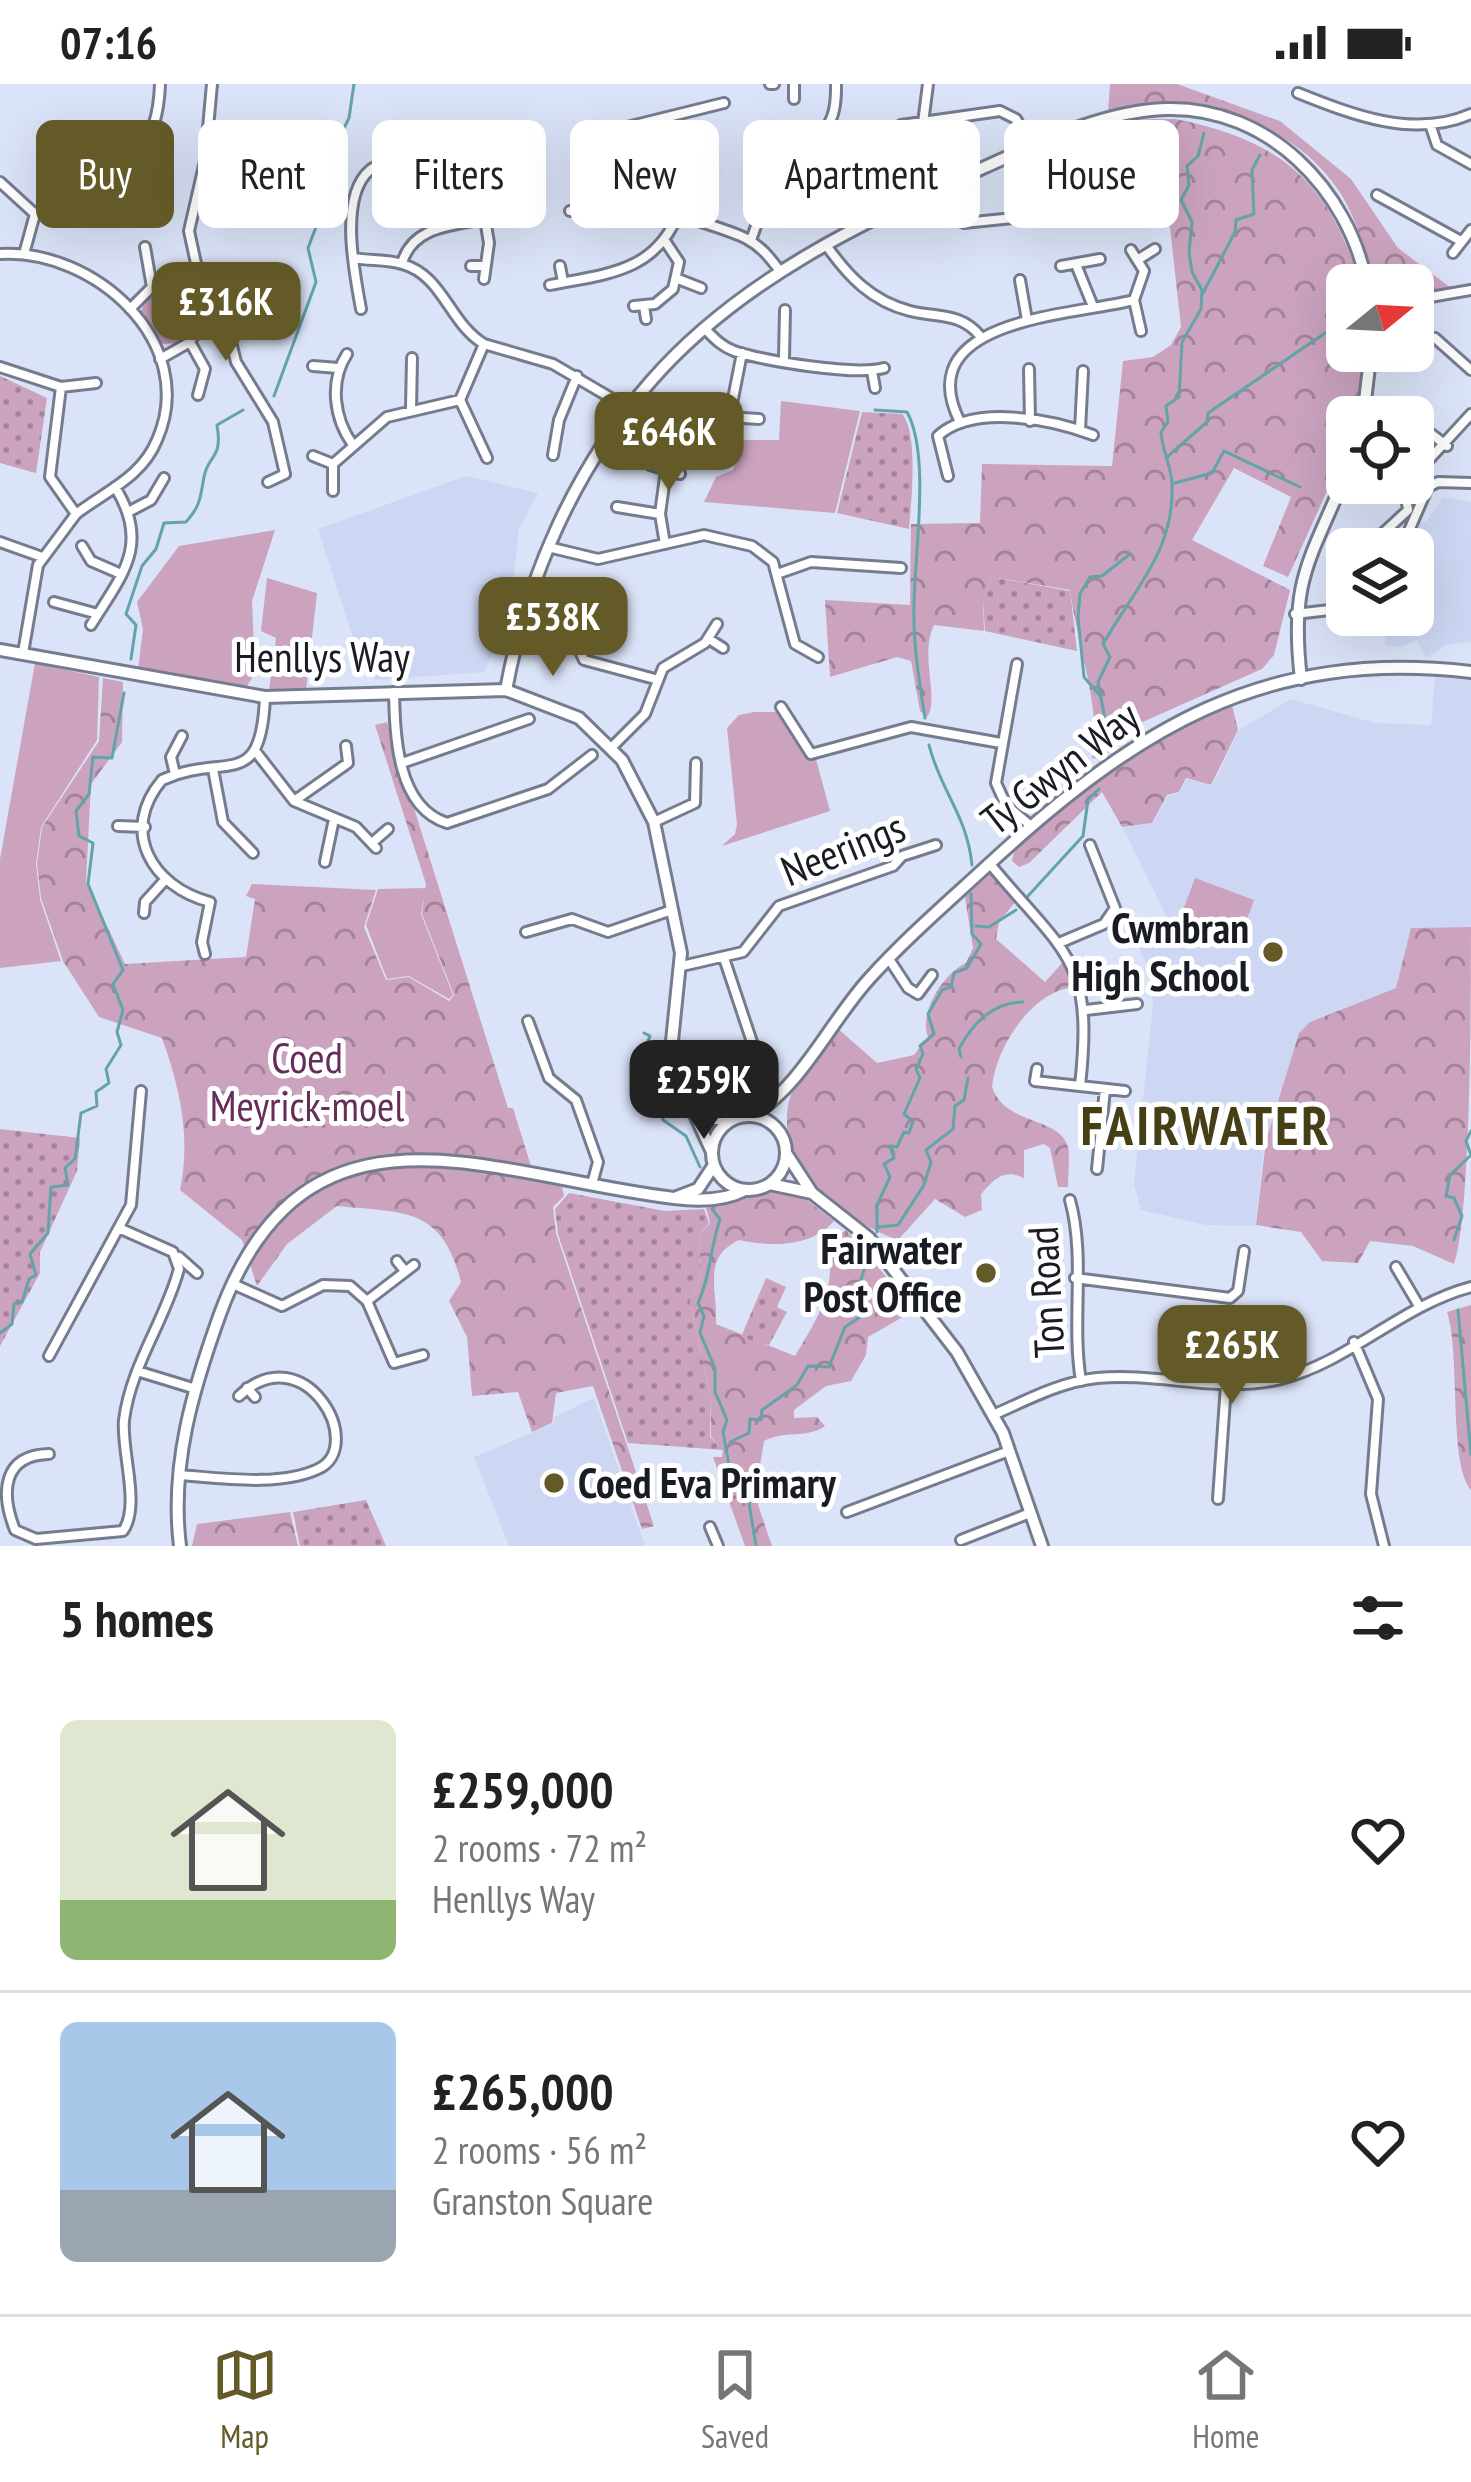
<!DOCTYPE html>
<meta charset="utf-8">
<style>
body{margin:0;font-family:"PT Sans Narrow",sans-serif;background:#f6f6f6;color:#222;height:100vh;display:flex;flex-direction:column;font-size:45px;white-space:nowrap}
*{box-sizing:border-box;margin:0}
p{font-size:39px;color:#767676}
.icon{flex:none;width:66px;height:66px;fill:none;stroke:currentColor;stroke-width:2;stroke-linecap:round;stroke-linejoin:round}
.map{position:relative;height:1462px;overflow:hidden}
.sheet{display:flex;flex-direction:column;background:#fff;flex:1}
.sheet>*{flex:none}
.banner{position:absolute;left:36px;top:36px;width:1401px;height:108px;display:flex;gap:24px}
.needle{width:78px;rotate:72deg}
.buttons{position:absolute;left:1326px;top:180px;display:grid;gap:24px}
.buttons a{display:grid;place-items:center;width:108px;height:108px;border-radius:18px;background:#fff;box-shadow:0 12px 48px #0002;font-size:60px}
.price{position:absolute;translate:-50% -102px;padding:0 27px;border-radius:24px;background:#645a27;color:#fff;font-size:39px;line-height:78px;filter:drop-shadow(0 3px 6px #0008)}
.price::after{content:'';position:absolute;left:50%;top:72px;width:36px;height:27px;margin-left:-18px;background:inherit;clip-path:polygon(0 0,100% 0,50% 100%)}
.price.selected{background:#222;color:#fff}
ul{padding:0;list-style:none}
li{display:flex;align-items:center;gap:36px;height:300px;padding:0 60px}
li+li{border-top:3px solid #e0e0e0}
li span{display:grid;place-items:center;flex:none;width:336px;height:240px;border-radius:18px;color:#555}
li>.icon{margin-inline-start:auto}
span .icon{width:144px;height:144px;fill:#fffc;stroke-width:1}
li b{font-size:51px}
h2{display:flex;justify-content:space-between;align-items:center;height:144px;padding:0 60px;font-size:51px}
.chip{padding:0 42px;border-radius:18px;background:#fff;box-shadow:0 12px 48px #0002;font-size:42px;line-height:108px}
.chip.selected{background:#645a27;color:#fff}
.status{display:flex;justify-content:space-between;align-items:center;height:84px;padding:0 60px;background:#fff;direction:ltr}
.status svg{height:33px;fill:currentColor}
.tab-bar{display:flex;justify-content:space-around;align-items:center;height:168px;border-top:3px solid #e0e0e0;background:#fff;font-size:33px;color:#767676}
.tab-bar a{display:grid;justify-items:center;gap:6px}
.tab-bar .selected{color:#645a27}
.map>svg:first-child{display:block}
.built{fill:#cdd7f3}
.grass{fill:#cba3bf}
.forest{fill:url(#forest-crowns)}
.park{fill:url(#park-dots)}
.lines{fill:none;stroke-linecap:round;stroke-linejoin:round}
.stream{stroke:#62a4a8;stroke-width:3}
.street-casing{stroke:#757c8e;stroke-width:14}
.secondary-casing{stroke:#757c8e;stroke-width:16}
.street{stroke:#fff;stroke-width:8}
.secondary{stroke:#fff;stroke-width:10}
.poi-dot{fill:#645a27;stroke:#fff;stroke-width:4.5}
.labels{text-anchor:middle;stroke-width:10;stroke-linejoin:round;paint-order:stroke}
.street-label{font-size:42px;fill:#191c23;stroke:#fff}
.poi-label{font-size:42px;font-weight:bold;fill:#191c23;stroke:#fff;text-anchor:end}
.park-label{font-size:42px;fill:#652e58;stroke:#fff}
.district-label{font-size:54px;font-weight:bold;letter-spacing:3px;fill:#463f15;stroke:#fff}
</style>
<div class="status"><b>07:16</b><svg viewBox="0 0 49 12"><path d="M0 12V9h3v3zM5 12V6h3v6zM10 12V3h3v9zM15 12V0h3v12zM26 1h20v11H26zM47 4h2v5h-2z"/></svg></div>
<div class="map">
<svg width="1471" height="1462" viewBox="0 0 1471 1462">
<defs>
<pattern id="forest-crowns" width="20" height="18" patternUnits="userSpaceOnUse" patternTransform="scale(3)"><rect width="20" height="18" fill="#cba3bf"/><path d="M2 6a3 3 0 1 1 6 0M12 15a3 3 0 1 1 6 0" fill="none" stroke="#a4849b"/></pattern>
<pattern id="park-dots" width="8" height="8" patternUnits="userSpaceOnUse" patternTransform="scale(3)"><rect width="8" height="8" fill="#cba3bf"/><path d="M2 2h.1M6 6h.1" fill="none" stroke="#a4849b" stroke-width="1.8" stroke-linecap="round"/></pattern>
</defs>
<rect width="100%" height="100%" fill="#dbe3f8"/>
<path class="built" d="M466,392L538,409L519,445L514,490L495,530L493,569L484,588L376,596L357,566L318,445Z
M1443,413L1471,418V558L1447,560L1426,574L1417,556L1401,563L1385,561L1387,531H1413V465H1404L1415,438H1426Z
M1435,593L1471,596V843L1411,844L1396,904L1310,938L1299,949L1265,1056L1255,1142L1206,1141L1141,1126L1134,1100L1153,921L1150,888L1136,857L1162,838L1165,829L1123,744L1153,739L1168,712L1179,709L1187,695L1212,702L1239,646L1291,615L1375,639L1431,641Z
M594,1314L645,1462H509L474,1373L553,1340L554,1333Z"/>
<path class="grass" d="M156,198L178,202L197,198L200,234L178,259L162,260L141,226Z
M781,317L860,327L835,429L704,418L716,393L733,386L744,356H779Z
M275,446L252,517L255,589L247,602L138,586L143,545L137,518L179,462Z
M267,494L317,509L306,606H269L276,554L261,547Z
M35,579L99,593L97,656L41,743L36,780L40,815L61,877L0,884V775Z
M754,628H781L803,670L816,675L830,727L722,762L735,750L737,740L727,644L739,631Z
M1195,794L1254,816L1241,851L1182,829Z
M426,804L421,830L453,911L449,915L409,892L387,895L366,841L378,805Z"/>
<path class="forest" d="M1110,0H1177L1280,37L1351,95L1398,164L1451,204L1413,209V201H1377C1364,169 1358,136 1339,107C1290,33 1189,7 1108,29Z
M1175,35C1276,55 1327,94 1358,193L1359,201H1347V267H1365L1356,333H1347V363L1288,493L1263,482L1291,413L1234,384L1192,456L1290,506L1274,571L1262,585L1138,640L1102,675L1092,674C1103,630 1076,556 1070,506L992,493L983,516L984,547L934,541C919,572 940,615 927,633L920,627L911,577L897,573L830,593L825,516L910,521L911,440L980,439L982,380L1112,382L1123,277L1153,273L1171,261L1181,243L1169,134L1144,105L1117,106L1100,54C1116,33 1151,35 1175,35Z
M103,594L123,598L122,658L91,700L86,798L125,880L246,873L255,815L246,812L252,800L376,806L364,843L386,896L409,893L449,917L454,911L422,830L426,800L375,641L387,638L508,1024H513L535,1095L562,1103L564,1112L553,1123L556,1149L654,1442L642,1445L593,1302L556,1309L552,1339L532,1348L518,1308L472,1312L467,1253L449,1217L461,1198C442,1123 406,1129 337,1122L287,1160L257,1202L242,1156L180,1106C191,1052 180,1005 162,954L99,933L63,877L41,814L37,780L42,743L99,657Z
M1232,621L1238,646L1211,701L1186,694L1179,708L1167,711L1152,739L1122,743L1102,708L1029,779L1019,783L1012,777C1018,724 1185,643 1232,621Z
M990,789L1016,817L999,838L996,855L1045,898L1064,877L1075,903C1033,906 996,962 992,1003C1005,1042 1060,1032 1068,1063C1070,1071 1068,1092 1068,1103H1058L1050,1064L1044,1060L1024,1066V1094C1004,1084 994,1095 981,1110L982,1126L965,1133L935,1115L898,1156C847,1138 777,1084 788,1022C793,994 821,966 836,943L877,979L914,971L928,953C918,928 945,888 966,879L973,864L965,813Z
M1471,843C1471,909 1471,1136 1454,1180L1413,1162L1370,1157L1358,1179L1322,1177L1301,1148L1256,1141L1266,1056L1299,949L1310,938L1396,904L1411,844Z
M773,1108L803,1113L834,1137C812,1163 772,1163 739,1156C701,1174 718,1206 716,1240L795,1272C815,1238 841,1201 825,1160L846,1146L915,1226L868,1253L866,1271L851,1297L826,1302L794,1326V1334L817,1333L825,1342C807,1355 784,1346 764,1357L755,1412L772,1462H745L713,1373H722L723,1367L711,1353L710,1310L690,1218L701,1189L699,1151L710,1139L705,1120Z
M1471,1221V1406C1448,1378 1461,1272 1447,1228Z
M290,1428L298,1462H192L197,1440Z"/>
<path class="park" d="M0,292L47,314L36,389L0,379Z
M862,328L902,330C919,349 911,418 909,445L837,429Z
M992,493L1070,507L1077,567L985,547L983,516Z
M0,1045L80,1054L77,1087L40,1168V1189L0,1262Z
M569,1109L665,1127L704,1125L709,1139L699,1151L701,1189L690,1218L710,1310V1353L723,1366L628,1359L558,1150L555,1125Z
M766,1194L786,1203L777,1223L787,1228L769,1261L741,1253Z
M366,1416L386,1462H300L293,1428Z"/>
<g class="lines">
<path class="stream" d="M1203,209L1235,148L1236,136L1254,130L1252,86L1260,71
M274,312L316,198L308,164L329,109L323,88L349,34L354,0
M875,326L907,328C931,371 914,472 914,524C913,558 919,596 925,634
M1167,373L1207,338L1208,329L1334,243
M1175,399L1212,389L1224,367L1300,403
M131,575L136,541L126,530L142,482L156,465L164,439L186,438C201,421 200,414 204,393C208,370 223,376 217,341L243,326
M1101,613L1084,593L1078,533L1080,510L1090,493L1102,492L1130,470
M929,661C940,706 967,731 972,781
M1100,672L1104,630L1098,598L1110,573L1103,560C1136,503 1175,465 1172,400C1171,381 1162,366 1161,348L1168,338L1166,322L1179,313L1182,258L1201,225L1202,206L1192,188L1189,168L1192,138L1181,116L1189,101L1187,82L1198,72L1204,49
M1028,812L1083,752L1088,716L1099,705
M976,842L989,843L1016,826
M644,949L650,952L643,970L656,993
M961,973L959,965C972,940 993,918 1023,918
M658,1008L663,1036L686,1052L700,1083
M1471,1047L1466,1057L1471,1071
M712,1125L720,1135C710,1165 711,1190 698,1219L704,1232L700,1249L715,1284V1308L727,1336L723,1348L731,1392L748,1413L756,1462
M879,1143L898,1141L924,1101L931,1078L926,1066L953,1045L955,1022L964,1016L968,994
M877,1148V1121L890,1093L884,1080L894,1074L890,1062L897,1063L904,1048L909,1049L913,1037L904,1030L920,994L916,985L923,970L920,962L934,950L928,930L942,906L951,903L954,889L967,884L981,860L972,850L971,810
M1454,1156L1462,1132L1454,1114L1446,1112L1450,1091L1471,1071
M1458,1226L1471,1371
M0,1249L12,1240L14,1220L22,1218L29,1195L36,1191L30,1170L48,1149L51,1103L68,1101L65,1084L75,1075L81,1029L97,1022L96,1008L109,999L106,985L121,961L117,948L123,926L113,900L123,886L88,800L93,759L79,752L76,727L89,710L93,673L112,674L124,609
M730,1358L749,1349L750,1335L761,1336L762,1326L797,1301L808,1282L829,1283L845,1243L860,1233L855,1216L868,1172"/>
<g class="street-casing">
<path id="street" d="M770,0H774
M1298,9C1353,31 1414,55 1471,30
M794,15V0
M724,19L623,44C556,112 712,135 747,155C762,163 770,174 780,187
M923,39L928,0
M901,41L1000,27L1016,35L1031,62
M1431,43L1437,61L1471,80
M473,65L476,78
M50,71L68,113
M855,85L863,98
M0,98L35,130
M932,106L949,132L964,139L1111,124
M1094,108L1098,126
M767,109L806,112L865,78
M584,111L586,126
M1377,111L1459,156
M654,121L663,99L699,96
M570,127L602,123L624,109
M751,156L781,73C815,44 837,57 836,0
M826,161C848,192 871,217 910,227C938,234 961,228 981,253
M1453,169L1471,146
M0,170C93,164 200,258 157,356C142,393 106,407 76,430
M24,170L35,130C94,88 157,98 160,0
M354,174C369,177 387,175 402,180C443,191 449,239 484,260
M1139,175L1155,165
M402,179C413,142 451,142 485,135L489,159L484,195
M471,182H484
M560,182L563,198
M1061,182L1100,175
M1077,183L1092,220
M678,195L701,204
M1020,196L1027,236
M550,201C607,190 656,188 679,128
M1134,216L1141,247
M1413,216L1471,206
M634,222L655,220L673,205L679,178L665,157
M644,222L646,235
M130,225L152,203L145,163
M361,225C355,191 338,113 370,86C387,72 458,67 482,63
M202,242L229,250L236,278L273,338L285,390L268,398
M704,244C714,254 721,262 734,267C765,277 855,292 884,284
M1435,254L1471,286
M190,258L205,285L198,311
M347,270C329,298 334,335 353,361
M784,274L785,226
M160,275L190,258L207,230L189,147L205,77L212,0
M313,282L338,284
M0,283L61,303L96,299
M1029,285L1030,337
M872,287L875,304
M460,316L487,374
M411,325L412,274
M1395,325L1409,333
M678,330L759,335
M729,335L742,269
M1413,336L1447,362
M960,338C907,233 1079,231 1134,216L1144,187L1131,166
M1080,346L1083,287
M624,364L650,381L680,390
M553,371L559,336L577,292
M313,372L333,380L387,333L460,316L484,260L553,280L628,324
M948,392L938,352C973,320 1052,335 1093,351
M1413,393L1471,330
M1369,399H1402
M333,407V380
M617,423L660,430L665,460
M130,427L151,416L164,394
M660,430L666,386
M0,458L42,473
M82,462L91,477L121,490
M548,463L598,475L704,451L752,462L773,478L795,560L818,573
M1338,463L1350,465
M1366,465L1408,426L1404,399
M1401,465L1428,403L1438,398L1471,399
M777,490L811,478L901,484
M54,518L98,530
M1295,530L1347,524
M91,541C122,491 151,461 115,403
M572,550L584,576L655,595
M709,555L723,564
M23,569L38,481L76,430L50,393L61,303
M1017,580L996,699L1006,721L1031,742
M394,608C395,653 397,723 447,739L548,705L592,671
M781,623L811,670L911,643L1001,659
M612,663L645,630L663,584L705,559L717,540
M256,668L294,717L356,743L376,764
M402,679L529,635
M213,685L223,738L253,769
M175,690L171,673L182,652
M294,717L348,679L346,662
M654,738L695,719L696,679
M118,742L145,743
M373,758L388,745
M325,778L334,735
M990,780C1066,872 1094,873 1080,1002
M144,829L145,818L164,797
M526,848L572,835L608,848L672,826
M1059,859L1104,840L1115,824L1090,761
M205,870L202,858L210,818C152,803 119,747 162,696C226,667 261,710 265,613
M724,874L754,964
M889,875L908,904L918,910L932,891
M682,882L743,868L779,822L893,782L902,772L936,761
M1086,926L1137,920
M528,937L549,994L576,1016L598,1078L592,1100
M1037,985L1035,997L1125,1007
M1097,1085L1105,1005
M1070,1116C1086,1174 1071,1237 1081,1297
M179,1173L197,1189
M397,1177L405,1187
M1396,1183L1419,1222
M1075,1194L1230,1214L1238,1207L1244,1167
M233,1200L282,1222L323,1201L350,1202L367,1217L394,1279L423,1271
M367,1217L414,1181
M1354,1258L1378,1315L1371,1410L1384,1462
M49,1272L131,1121L141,1007
M137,1287L196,1305
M247,1304L255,1313
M993,1331C1027,1316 1060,1298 1097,1294C1159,1288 1220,1310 1281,1295C1349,1278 1402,1221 1471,1203
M49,1370C3,1371 0,1408 15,1446L36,1455L123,1447C141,1422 121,1367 124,1336C131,1281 165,1237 179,1185L173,1168L121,1145
M179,1391C220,1394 280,1403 318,1385C368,1362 304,1250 239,1312
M1218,1415L1226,1301
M847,1428L1009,1367
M710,1443L718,1462
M961,1456L1030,1429"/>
</g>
<g class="secondary-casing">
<path id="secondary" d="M1363,333L1371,267
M0,566L265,613L506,606L579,634L622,676L654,738L681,869L672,957L674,985L712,1068
M1301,595C1289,494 1311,476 1347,387
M506,606C527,493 575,384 651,297C740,195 863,138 985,83C1041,58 1103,27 1166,25C1268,22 1349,106 1367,201
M694,1026L708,1035H733
M751,1032C803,1001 829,939 869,895C906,854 948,818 988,781C1135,646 1262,564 1471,588
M712 1069a37 37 0 1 1 74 0a37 37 0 1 1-74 0Z
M786,1069L812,1109L869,1154L957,1268L1003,1349L1042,1462
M770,1100L812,1109
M677,1113L698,1105L714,1081
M180,1462C170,1381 193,1305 220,1230C306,996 493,1093 674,1114C697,1117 724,1117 745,1106"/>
</g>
<use href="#street" class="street"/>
<use href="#secondary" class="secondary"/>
</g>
<g class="poi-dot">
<circle cx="1273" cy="868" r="12"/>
<circle cx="986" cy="1189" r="12"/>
<circle cx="554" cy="1399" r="12"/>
</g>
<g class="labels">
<g class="street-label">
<text x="322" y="588">Henllys Way</text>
<text transform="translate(1060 684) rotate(-38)" y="15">Ty Gwyn Way</text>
<text transform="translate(843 765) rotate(-22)" y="15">Neerings</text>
<text transform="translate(1046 1208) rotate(-93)" y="15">Ton Road</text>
</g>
<g class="poi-label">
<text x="1249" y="859">Cwmbran<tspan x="1249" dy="48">High School</tspan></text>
<text x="962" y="1180">Fairwater<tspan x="962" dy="48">Post Office</tspan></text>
<text x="578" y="1414" text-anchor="start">Coed Eva Primary</text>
</g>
<g class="park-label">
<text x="307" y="989">Coed<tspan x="307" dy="48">Meyrick-moel</tspan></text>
</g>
<g class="district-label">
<text x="1206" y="1061">FAIRWATER</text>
</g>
</g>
</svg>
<div class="buttons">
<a><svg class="needle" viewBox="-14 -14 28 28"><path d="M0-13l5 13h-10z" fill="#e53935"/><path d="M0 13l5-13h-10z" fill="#767676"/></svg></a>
<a><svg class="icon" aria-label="locate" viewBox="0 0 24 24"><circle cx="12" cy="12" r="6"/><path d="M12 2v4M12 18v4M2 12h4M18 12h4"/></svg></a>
<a><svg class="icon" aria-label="layers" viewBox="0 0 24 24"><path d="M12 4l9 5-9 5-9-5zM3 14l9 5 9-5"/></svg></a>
</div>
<b class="price" style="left:226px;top:280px">£316K</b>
<b class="price" style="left:669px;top:410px">£646K</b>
<b class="price" style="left:553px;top:595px">£538K</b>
<b class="price selected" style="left:704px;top:1058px">£259K</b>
<b class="price" style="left:1232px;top:1323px">£265K</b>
<div class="banner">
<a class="chip selected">Buy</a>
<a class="chip">Rent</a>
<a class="chip">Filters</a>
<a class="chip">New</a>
<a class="chip">Apartment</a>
<a class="chip">House</a>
</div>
</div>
<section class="sheet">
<h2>5 homes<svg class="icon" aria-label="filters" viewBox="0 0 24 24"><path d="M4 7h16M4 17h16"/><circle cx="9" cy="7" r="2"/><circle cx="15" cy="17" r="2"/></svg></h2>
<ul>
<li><span style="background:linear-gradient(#dfe7d0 75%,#8fb573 0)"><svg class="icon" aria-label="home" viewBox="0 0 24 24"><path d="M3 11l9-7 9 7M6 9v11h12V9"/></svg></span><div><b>£259,000</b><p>2 rooms · 72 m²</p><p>Henllys Way</p></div><svg class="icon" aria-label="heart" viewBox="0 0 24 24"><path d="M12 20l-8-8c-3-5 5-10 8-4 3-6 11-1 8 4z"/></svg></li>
<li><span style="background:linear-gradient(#a9c7e8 70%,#9aa5b1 0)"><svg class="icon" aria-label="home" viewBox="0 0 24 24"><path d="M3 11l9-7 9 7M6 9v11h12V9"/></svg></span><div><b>£265,000</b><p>2 rooms · 56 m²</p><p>Granston Square</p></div><svg class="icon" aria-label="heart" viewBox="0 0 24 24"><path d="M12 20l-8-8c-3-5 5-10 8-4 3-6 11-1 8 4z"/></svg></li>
</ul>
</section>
<nav class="tab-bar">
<a class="selected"><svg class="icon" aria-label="map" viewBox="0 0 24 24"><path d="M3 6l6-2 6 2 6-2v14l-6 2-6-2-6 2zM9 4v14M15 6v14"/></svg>Map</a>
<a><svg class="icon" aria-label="saved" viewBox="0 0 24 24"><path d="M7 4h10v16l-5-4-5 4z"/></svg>Saved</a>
<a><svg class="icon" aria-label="home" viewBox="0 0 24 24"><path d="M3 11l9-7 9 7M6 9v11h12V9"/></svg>Home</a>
</nav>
